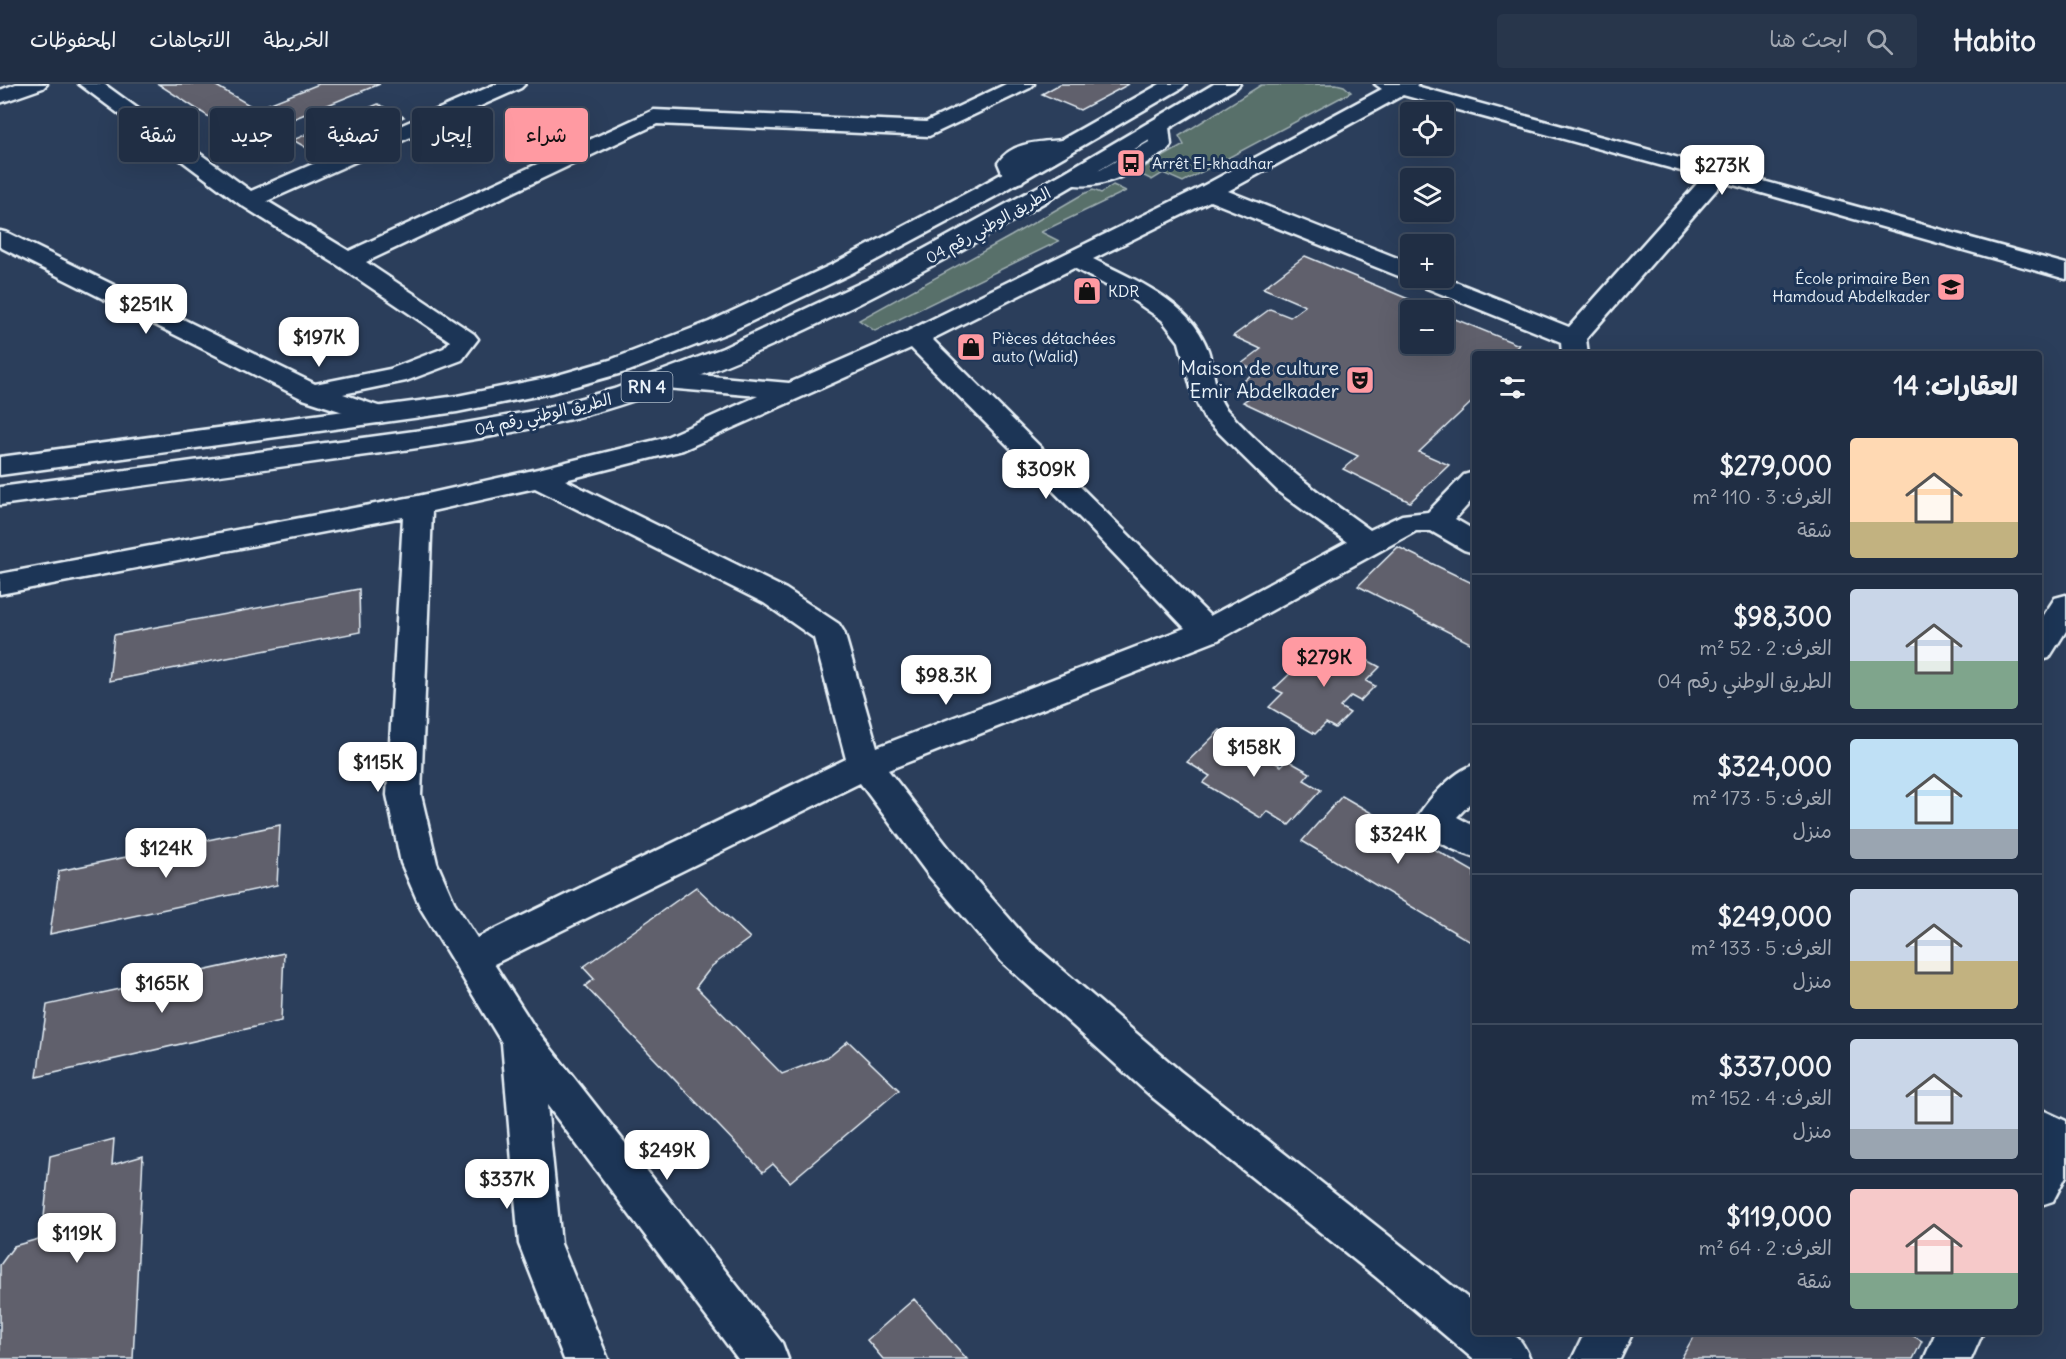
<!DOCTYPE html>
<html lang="ar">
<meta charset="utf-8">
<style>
body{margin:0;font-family:Delius,"Playpen Sans Arabic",sans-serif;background:#28364b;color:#f1f3f6;direction:rtl;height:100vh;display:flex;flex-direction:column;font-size:22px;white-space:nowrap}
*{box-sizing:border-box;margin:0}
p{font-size:20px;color:#a2a8b2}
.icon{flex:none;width:33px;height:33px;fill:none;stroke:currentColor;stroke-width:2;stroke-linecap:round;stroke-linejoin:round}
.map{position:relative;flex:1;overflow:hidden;direction:ltr}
.side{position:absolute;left:1472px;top:267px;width:570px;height:984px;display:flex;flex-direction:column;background:#202e44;border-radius:6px;box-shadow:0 6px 24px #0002,0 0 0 2px #3d4a5d;direction:rtl}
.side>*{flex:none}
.guide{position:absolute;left:18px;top:24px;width:570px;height:54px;direction:rtl;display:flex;gap:12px}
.buttons{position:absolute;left:1400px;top:18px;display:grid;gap:12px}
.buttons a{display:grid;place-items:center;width:54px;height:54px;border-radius:6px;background:#202e44;box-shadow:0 6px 24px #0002,0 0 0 2px #3d4a5d;font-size:30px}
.price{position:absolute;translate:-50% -51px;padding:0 14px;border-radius:12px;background:#fff;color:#222;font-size:20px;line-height:39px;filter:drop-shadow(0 2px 3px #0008)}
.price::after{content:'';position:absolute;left:50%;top:36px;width:18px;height:14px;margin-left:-9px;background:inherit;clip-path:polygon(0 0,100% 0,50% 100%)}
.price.on{background:#ff9aa2;color:#111}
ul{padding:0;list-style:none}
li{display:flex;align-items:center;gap:18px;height:150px;padding:0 24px}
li+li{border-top:2px solid #3d4a5d}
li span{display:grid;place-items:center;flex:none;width:168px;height:120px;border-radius:6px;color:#555}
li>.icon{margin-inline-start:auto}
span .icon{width:72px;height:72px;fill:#fffc;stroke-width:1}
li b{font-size:26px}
h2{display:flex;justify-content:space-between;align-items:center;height:72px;padding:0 24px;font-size:26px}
.pill{padding:0 21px;border-radius:6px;background:#202e44;box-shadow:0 6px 24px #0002,0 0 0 2px #3d4a5d;font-size:21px;line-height:54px}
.pill.on{background:#ff9aa2;color:#111}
header{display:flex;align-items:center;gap:36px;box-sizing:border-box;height:84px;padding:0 30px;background:#202e44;border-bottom:2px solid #3d4a5d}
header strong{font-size:28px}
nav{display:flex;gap:33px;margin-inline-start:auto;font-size:21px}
.search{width:420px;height:54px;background:#28364b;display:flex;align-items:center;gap:15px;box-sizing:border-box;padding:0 21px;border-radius:6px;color:#a2a8b2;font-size:22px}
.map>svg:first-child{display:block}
.green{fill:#596f6b;stroke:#a0b0b2;stroke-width:1.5}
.building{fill:#61606c;stroke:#e8f1f8;stroke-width:1.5}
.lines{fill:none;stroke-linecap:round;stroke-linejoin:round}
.minor-casing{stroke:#e8f1f8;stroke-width:5}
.highway-casing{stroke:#e8f1f8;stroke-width:5}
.minor{fill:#1d3557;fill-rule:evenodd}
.highway{fill:#1d3557;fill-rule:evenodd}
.labels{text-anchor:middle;stroke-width:6;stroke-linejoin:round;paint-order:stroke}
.far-poi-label{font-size:16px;fill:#e8f1f8;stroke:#1d3557;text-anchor:start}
.far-street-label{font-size:16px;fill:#e8f1f8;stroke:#1d3557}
.shield{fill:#1d3557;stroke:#abb9c8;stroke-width:1.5}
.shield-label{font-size:18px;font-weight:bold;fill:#e8f1f8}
.poi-label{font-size:20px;fill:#e8f1f8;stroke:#1d3557;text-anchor:end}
</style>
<header>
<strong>Habito</strong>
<div class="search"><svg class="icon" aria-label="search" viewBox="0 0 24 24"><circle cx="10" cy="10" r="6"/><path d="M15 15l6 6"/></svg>ابحث هنا</div>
<nav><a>الخريطة</a><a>الاتجاهات</a><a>المحفوظات</a></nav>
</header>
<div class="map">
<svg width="2066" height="1275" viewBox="0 0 2066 1275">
<rect width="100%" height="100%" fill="#2b3e5b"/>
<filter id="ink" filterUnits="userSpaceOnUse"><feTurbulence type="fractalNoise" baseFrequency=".0167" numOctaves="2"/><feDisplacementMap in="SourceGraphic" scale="12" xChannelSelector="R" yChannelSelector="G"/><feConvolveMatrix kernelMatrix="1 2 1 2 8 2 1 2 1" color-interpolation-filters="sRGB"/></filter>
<g filter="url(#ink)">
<path class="green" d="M1336,0L1344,2L1351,8L1183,98L1163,89L1152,96L1136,88L1184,61L1179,52L1261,1Z
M1113,101L1126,107L1041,148L1059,157L875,247L859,236L1011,152L1083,110L1093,106L1101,109Z"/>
<path class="building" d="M158,0H213L256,25L319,0H380L243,55Z
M1060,0H1129L1080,26L1042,10Z
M378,20L404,33L319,71L293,56Z
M1305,172L1435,226H1410V260H1443V230L1519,261L1509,270H1474V316L1419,368L1449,381L1410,418L1343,385L1358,372L1243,318L1250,313L1234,305L1256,287L1241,280L1261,265L1233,252L1270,225L1290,233L1305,222L1263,204Z
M1398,463L1474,500V561L1358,502Z
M359,505L360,548L109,597L114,551Z
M1335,559L1380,583L1366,597L1375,602L1360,617L1351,612L1340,623L1350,629L1335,644L1326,639L1315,650L1269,623L1283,609L1274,605L1312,569L1321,573Z
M1220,646L1241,659L1247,653L1270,667L1264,673L1281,682L1287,676L1310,689L1304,696L1321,706L1289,741L1267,727L1261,734L1203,699L1210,692L1187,678Z
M1342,712L1474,788V860L1302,757Z
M280,741L277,801L50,850L59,787Z
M696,803L750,854L712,882L696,903L782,990L830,972L848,957L899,1006L790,1098L773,1080L763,1088L585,902L594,895L583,883Z
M284,869L281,937L37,993L47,921Z
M114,1055L112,1081L143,1072L133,1275H0V1181L14,1162L42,1154L50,1072Z
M914,1215L967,1275H883L867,1256Z
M1696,1248H1907L1922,1257L1913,1275H1681Z"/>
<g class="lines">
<g class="minor-casing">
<path id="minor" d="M16,0H47L43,4L0,19V6Z
M79,0H104L251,107L496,0H525L521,4L267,117L349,167L654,26L926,38L1006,0H1034L1030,4L929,52L657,40L366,178L474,250L478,255L462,276L406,297L343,310L387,325L391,331L387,337L377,339L303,315L0,163V147L8,149L315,300L390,285L444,264L450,257L339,182L241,121Z
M1375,0H1418L1416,2L2066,180V195L1723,98L1586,255L1588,270H1562L1561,258L1414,199L1411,195L1401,193L1210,117L1093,175C1135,196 1190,217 1208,266C1214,284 1214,311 1227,326C1269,373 1320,410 1370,446L1402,431L1428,428L1464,391L1474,388V414L1455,435L1474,446V469L1464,466L1431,447H1416L1218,556L888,686L955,772L1028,856L1180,987L1474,1219V1248C1506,1248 1517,1242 1530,1275H1473L1376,1193L1152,1013L1002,878L929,792L860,699L494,880L535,944L782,1259L788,1275H738L547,1021L561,1160L608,1275H564L519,1160L502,959L421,825L401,779L387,711L403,433L0,510V490L418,412L538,385L664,354L758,312L666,304L657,302L653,296L657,290L666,288L789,299L906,248L1201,103L1382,5ZM1403,11L1703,93L1569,243L1443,193L1410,194V179L1228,107ZM1074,184L1130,214L1162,236L1179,258L1193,311L1204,334L1280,409L1347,458L1210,532L932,255ZM911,264L1081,435L1185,544L877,663L844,548L839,540L786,505L565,396L683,366ZM535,404L764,519L814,554L846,675L477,854L454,818L437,779L421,711L432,427Z
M1158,36L1166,38L1169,43L1171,61L1168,66C1134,86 1105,109 1063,99L1060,94L1063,89L1100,86L1149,58L1147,43L1150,38Z
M1064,56L1072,58L1075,63L1072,68L1037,71L1021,80L1025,93L1022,98L1014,100L1006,98L998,79C1012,57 1040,58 1064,56Z
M2066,511V547L2049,574L2038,577V540L2055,514Z
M1474,681V715L1457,733L1474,742V773C1455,767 1425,754 1416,736C1425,718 1454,687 1474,681Z
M2038,1024L2066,1037V1092L2053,1117L2038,1122Z
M1585,1248H1633L1620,1275H1572Z
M1936,1248H1983L1971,1275H1924Z"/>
</g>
<g class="highway-casing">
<path id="highway" d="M1160,0H1186L1182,4L994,113L850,190L727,249L629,287L551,309L457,328L0,391V373L457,312L551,293L610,276L709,238L833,180L978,103Z
M1214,0H1240L1236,4C1045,119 848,242 635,316C539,349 436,362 336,375C224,391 112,406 0,421V403L444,343L539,326L614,305L723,264L871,194L1063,89Z"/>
</g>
<use href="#minor" class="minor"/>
<use href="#highway" class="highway"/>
</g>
</g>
<defs>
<g id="bus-square" transform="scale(1.5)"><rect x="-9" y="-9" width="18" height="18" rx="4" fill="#ff9aa2" stroke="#1d3557"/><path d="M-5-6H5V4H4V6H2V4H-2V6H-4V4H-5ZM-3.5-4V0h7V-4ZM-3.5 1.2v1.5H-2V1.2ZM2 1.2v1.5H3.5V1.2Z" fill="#111"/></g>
<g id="school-square" transform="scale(1.5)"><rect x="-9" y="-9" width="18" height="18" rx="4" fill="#ff9aa2" stroke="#1d3557"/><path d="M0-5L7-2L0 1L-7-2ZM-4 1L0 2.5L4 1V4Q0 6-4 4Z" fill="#111"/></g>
<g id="shop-square" transform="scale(1.5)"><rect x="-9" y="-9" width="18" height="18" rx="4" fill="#ff9aa2" stroke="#1d3557"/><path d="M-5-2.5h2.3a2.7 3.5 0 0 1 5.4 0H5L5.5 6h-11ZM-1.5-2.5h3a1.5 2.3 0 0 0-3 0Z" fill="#111"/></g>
<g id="theatre-square" transform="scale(1.5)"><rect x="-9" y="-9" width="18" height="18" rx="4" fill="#ff9aa2" stroke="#1d3557"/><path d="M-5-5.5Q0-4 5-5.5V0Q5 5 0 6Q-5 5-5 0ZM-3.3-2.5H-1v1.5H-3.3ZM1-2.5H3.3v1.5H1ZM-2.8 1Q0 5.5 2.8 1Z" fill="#111"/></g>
</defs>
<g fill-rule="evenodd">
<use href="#bus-square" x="1131" y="79"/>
<use href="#school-square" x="1951" y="203"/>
<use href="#shop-square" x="1087" y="207"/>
<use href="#shop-square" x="971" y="263"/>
<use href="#theatre-square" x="1360" y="296"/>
</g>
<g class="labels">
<g class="far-poi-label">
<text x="1152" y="85">Arrêt El-khadhar</text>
<text x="1930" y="200" text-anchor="end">École primaire Ben<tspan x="1930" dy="18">Hamdoud Abdelkader</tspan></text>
<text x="1108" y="213">KDR</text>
<text x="992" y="260">Pièces détachées<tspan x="992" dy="18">auto (Walid)</tspan></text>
</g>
<g class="far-street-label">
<text transform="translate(988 141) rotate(-29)" y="6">الطريق الوطني رقم 04</text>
<text transform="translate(543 330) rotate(-13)" y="6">الطريق الوطني رقم 04</text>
</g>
<rect class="shield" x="621.5" y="288" width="51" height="30" rx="4.5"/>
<g class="shield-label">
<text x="647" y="309">RN 4</text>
</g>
<g class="poi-label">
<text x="1339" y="291">Maison de culture<tspan x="1339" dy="23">Emir Abdelkader</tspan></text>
</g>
</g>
</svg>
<div class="buttons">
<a><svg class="icon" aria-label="locate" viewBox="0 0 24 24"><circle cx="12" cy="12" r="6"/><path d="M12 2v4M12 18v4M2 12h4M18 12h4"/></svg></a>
<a><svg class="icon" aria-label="layers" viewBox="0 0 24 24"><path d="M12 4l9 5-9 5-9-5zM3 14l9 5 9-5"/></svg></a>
<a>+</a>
<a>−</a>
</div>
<b class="price" style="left:1722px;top:112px">$273K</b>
<b class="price" style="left:146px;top:251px">$251K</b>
<b class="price" style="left:319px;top:284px">$197K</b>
<b class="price" style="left:1046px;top:416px">$309K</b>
<b class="price on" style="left:1324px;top:604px">$279K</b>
<b class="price" style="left:946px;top:622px">$98.3K</b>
<b class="price" style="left:1254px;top:694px">$158K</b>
<b class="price" style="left:378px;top:709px">$115K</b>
<b class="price" style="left:1398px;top:781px">$324K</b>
<b class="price" style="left:166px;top:795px">$124K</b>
<b class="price" style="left:162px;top:930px">$165K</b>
<b class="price" style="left:667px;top:1097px">$249K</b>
<b class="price" style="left:507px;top:1126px">$337K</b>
<b class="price" style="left:77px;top:1180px">$119K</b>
<div class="guide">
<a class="pill on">شراء</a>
<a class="pill">إيجار</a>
<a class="pill">تصفية</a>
<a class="pill">جديد</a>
<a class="pill">شقة</a>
</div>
<section class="side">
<h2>العقارات: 14<svg class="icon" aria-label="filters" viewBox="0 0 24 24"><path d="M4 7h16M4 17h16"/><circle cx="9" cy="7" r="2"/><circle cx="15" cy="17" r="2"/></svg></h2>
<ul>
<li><span style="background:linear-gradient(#ffd9b3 70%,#c2b280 0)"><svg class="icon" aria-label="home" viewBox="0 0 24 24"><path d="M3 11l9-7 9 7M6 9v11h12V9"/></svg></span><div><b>$279,000</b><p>الغرف: 3 · 110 m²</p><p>شقة</p></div></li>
<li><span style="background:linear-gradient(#c9d6e8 60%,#7fa58c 0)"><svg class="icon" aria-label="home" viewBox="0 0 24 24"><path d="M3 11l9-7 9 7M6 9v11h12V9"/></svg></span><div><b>$98,300</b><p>الغرف: 2 · 52 m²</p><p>الطريق الوطني رقم 04</p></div></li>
<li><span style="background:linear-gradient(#bfe0f5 75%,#9aa5b1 0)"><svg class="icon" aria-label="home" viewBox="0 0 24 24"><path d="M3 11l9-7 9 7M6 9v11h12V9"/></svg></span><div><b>$324,000</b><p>الغرف: 5 · 173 m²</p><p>منزل</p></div></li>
<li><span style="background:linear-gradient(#c9d6e8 60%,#c2b280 0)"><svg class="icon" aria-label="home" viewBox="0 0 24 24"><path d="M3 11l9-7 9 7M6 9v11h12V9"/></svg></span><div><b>$249,000</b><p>الغرف: 5 · 133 m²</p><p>منزل</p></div></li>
<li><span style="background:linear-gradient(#c9d6e8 75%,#9aa5b1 0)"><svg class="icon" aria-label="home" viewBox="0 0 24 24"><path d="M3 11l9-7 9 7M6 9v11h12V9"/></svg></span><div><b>$337,000</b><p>الغرف: 4 · 152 m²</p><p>منزل</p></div></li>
<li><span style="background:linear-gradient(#f6c9c9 70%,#7fa58c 0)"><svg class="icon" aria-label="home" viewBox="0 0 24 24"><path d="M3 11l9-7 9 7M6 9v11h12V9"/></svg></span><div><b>$119,000</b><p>الغرف: 2 · 64 m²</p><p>شقة</p></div></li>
</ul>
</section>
</div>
